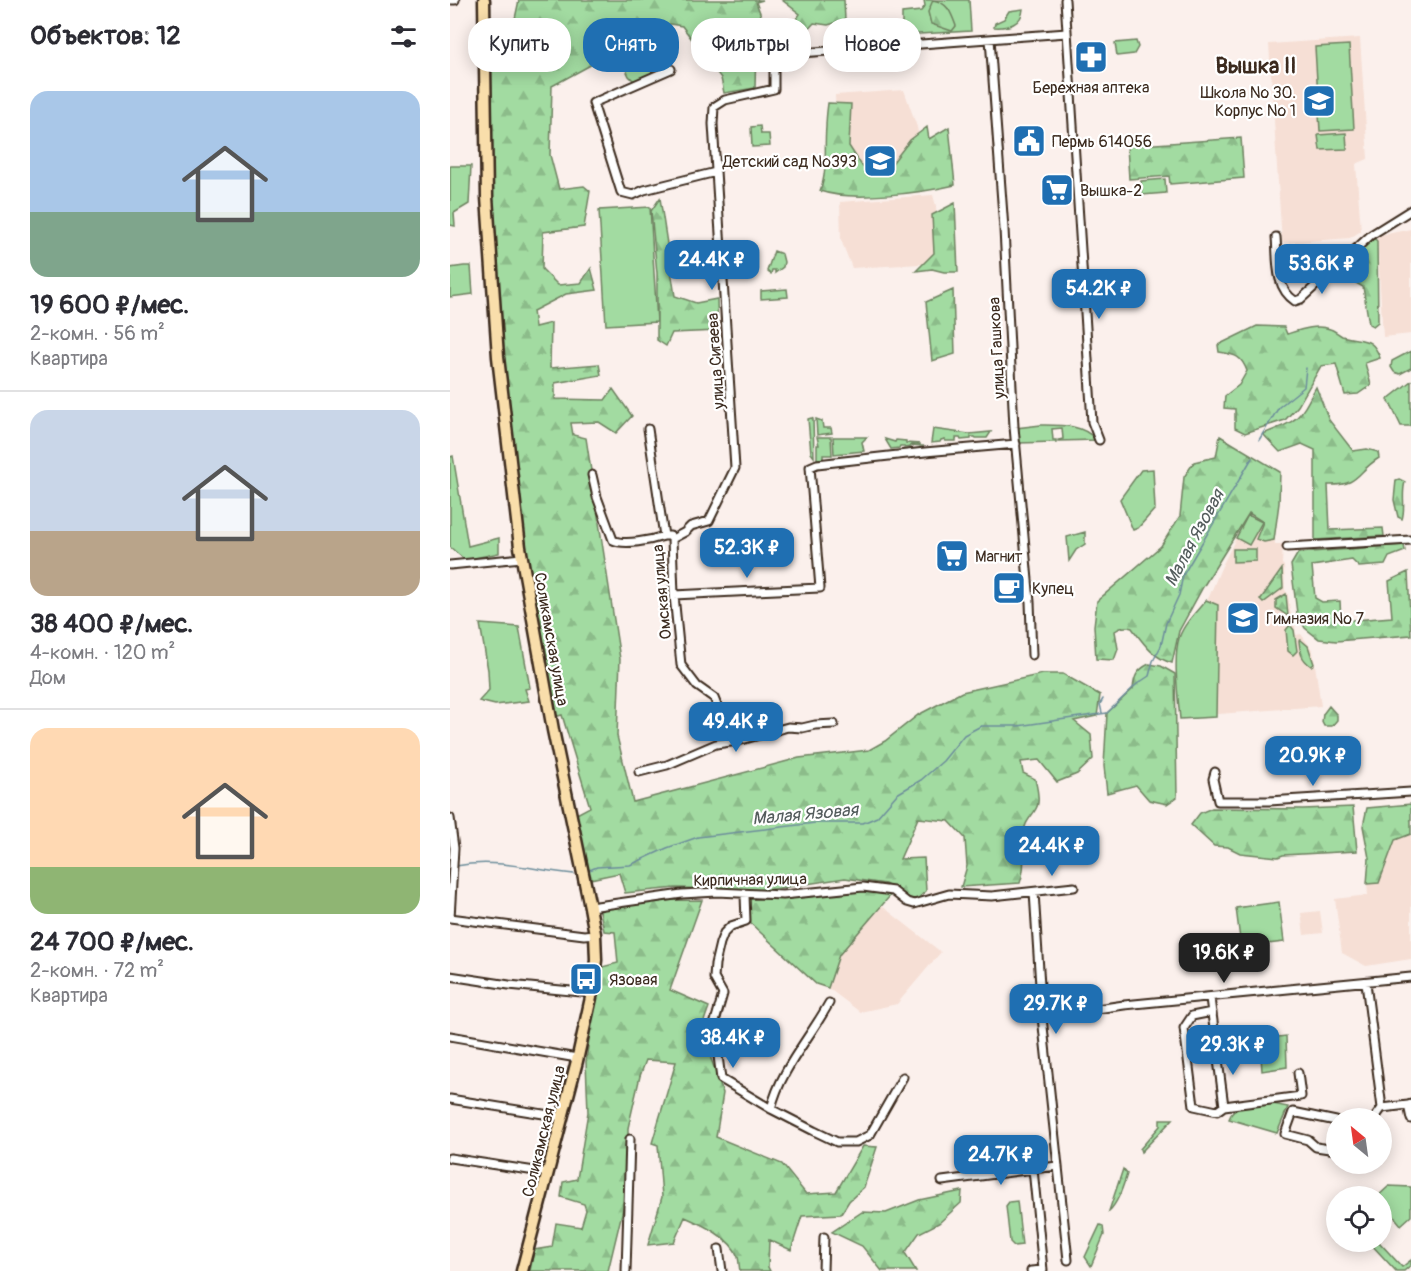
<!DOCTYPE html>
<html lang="ru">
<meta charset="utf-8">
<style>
body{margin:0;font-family:Pangolin,sans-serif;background:#f2f2f3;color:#2b2b33;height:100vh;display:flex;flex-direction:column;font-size:22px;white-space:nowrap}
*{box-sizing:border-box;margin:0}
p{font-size:20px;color:#7c7c81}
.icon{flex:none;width:33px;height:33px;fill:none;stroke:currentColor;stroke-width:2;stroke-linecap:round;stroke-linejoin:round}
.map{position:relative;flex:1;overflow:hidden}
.panel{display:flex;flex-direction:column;background:#fff;width:450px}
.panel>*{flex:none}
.banner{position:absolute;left:18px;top:18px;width:570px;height:54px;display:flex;gap:12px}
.needle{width:39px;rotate:331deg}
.fabs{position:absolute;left:876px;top:1108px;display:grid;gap:12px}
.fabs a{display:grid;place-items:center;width:66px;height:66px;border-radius:50%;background:#fff;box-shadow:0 3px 15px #0003;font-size:30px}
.price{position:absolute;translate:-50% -51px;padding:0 14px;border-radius:12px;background:#1f6fb2;color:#fff;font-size:20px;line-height:39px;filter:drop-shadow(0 2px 3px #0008)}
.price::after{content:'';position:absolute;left:50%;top:36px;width:18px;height:14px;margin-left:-9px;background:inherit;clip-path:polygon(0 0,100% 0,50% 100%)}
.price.current{background:#222;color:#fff}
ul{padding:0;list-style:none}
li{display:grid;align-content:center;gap:12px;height:318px;padding:0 30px}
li+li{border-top:2px solid #e1e1e2}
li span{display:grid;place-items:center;height:186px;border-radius:18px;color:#555}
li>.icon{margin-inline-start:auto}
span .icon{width:108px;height:108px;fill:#fffc;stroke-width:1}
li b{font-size:26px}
h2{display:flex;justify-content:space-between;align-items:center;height:72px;padding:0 30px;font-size:26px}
.chip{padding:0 21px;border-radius:24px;background:#fff;box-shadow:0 3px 15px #0003;font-size:21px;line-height:54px}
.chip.current{background:#1f6fb2;color:#fff}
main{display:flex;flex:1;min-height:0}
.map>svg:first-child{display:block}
.built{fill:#f6dfd5}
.green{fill:#a2dba1;stroke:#6e8260;stroke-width:1.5}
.forest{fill:url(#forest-firs);stroke:#6e8260;stroke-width:1.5}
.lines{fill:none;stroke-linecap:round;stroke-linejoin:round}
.stream{stroke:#6c8d9b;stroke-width:1.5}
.street-casing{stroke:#3b2a1e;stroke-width:11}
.primary-casing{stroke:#3b2a1e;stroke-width:15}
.street{stroke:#fff;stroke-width:7}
.primary{stroke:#f9deab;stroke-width:10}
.labels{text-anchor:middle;stroke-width:4.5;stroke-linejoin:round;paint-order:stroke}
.poi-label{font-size:16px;fill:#3b2a1e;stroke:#fff;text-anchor:start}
.street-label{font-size:16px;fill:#3b2a1e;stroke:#fff}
.water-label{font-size:18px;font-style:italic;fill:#535c5c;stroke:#fff}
.district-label{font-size:22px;font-weight:bold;fill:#3b2a1e;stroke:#fff}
</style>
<main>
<section class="panel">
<h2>Объектов: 12<svg class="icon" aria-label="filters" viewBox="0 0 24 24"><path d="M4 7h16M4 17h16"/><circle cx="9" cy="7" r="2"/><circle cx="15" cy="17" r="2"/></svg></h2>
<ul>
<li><span style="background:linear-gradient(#a9c7e8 65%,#7fa58c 0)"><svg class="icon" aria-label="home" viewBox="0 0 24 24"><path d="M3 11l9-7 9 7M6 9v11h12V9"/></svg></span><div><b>19 600 ₽/мес.</b><p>2-комн. · 56 m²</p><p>Квартира</p></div></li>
<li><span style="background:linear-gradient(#c9d6e8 65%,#b9a48a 0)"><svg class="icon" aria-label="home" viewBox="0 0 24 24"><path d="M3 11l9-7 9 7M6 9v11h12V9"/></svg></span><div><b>38 400 ₽/мес.</b><p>4-комн. · 120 m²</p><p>Дом</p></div></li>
<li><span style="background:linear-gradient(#ffd9b3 75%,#8fb573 0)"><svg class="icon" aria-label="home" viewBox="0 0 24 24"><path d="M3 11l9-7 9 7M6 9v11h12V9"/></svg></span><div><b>24 700 ₽/мес.</b><p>2-комн. · 72 m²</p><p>Квартира</p></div></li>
</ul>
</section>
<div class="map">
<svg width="961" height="1271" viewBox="0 0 961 1271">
<defs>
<pattern id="forest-firs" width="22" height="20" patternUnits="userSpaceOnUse" patternTransform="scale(1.5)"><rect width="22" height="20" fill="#a2dba1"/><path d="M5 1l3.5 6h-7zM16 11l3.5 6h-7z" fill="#8cbc8a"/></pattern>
</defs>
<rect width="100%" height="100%" fill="#fbf0ec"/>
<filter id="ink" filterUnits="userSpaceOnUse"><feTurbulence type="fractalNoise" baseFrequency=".0167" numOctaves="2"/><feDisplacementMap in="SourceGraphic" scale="12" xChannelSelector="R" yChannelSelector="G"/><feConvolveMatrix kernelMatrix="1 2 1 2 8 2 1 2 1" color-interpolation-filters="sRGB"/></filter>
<g filter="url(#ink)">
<path class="built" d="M910,38L918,159L906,164L911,231L900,238L832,243L819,44Z
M454,90L467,127L478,188L389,193L385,95Z
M483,195L486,206L488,263L402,268L391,240L390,202Z
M961,229V334L933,337L927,236Z
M800,510L823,515L825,544H833L832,564L834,566L835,590L838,594L840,611L845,625L846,635L851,634L863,651L871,706L731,717L729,640L759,597L771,568Z
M961,834V959L916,966L892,953L885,899L918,895L917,884L929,882L945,840Z
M432,906L491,952L447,1004L410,1012L378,988L389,955Z
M870,911L873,933L854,935L851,913Z"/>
<path class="green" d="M474,0H519L521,31L452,35V13L471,11L475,6Z
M573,9C572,24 558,28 544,27L545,23L554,19L559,11Z
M686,41L688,47L684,54L667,56L665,43Z
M899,45L904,129L870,131L865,47Z
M310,126L311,134H319L320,146L302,147L301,127Z
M896,133L897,149L870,150L868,135Z
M0,166H21L19,204L4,213L5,226L0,225Z
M715,179L716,193L692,195L691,181Z
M200,207L207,322L156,325L149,210Z
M324,251L332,254L334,262L333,267L325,273V270H322L321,274L319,273L317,271Z
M14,266H21L23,294L0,297V268Z
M337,289L338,297L311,299V291Z
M961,381V426H951L938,399Z
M361,418L363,419L364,457L361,453L358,419Z
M366,419L372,421L373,428H381L382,433L367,435Z
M591,425C610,425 633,424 646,440L608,441V440L613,439L612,428L602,429L603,440H606V442L568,443L566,428Z
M483,429L519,434L541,432L537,438H526L525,437H521V439L511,440L510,438H506V441H495V439L491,440L490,442L481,443Z
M367,437H381L382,455H373V459H367V445H369Z
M417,437L412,442L414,451L384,454L383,437Z
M435,439L445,442L446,440L456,441V443L470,444V446H474L461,445V447L454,448V446H450L449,448L441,449Z
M3,456L18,546L49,538V553L15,560L0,547V457Z
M703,469L705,509L688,528L683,530L670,499L691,470Z
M798,515L812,522L799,545L786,538Z
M635,532V544L626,550L619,561L617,537Z
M783,549H806V561L783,562Z
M756,600L768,605L766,717L730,719C728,698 723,657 729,638C734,623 747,611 756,600Z
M30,624L69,627L80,688L75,689L79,701L45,705L29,701L39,690L38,670Z
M829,902L834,942L791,947L786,908Z
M836,1036L837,1067L812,1071L811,1056L805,1057L803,1040Z
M823,1104L838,1107L827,1133L779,1119C783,1103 810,1105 823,1104Z
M939,1186L961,1187V1216L951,1225L932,1202V1197H927Z
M567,1201L572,1245L564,1246L560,1242L556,1206L559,1202Z
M919,1242H929L952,1267L961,1260V1265L954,1271H946Z"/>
<path class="forest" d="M69,0H313L306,2L322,45L306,47L305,88L274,93L271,78L232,26L220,24L204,33L205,50L210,69L199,77L185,82L179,76L169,55L148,61L102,86L100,155L109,189L134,186L140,191L134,227L93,232L92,269L108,285L131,283L141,268L147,290L116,294L83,311L85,327L101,323L100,368L149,364L151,375L105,383V399L155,400L163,389L182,416L166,433L149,422L121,423L123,435L136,438L170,659L167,736L183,802L349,758L419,750L435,741L468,715L512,692L593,674H613L650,695L647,716L624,721L641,735L643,759L627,774L607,782L589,760L571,762L573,773L585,779C587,787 589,794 588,803C587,812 577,818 575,827C571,846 577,865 570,883L511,887L517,866L515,838L499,821L468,818L450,859L474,858L476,891L465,901L435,884L395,878L318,890L226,888L175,893L169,873L140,879L123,816L140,807L112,715L104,717L76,556L53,345L43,197L40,44L63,28Z
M332,0H394L395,20L378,25L364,23L351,37L339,30L350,14Z
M483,0C498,3 501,12 506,26L502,31L481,24L478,12Z
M378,103L401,104L399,146L412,166H440L460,140L477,127L479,139L499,127L505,185C471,193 401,202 370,191C378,171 374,148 376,127C376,119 377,111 378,103Z
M791,138L794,178L720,184L719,176L679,179L677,146Z
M210,198L225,296L246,303L267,299L268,331L222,333L216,346L207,340V273L201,211Z
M505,203L508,272H494L482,269L466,271L484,253L482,215Z
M924,238L927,241L928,322L923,326L919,324L913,287L894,276L892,268Z
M503,290L505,354L482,361L476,302Z
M807,326L834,327L837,334C850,330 866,324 880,329C884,330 888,334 892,336C911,342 922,335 930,358L915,363L921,385L908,394L895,395L886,364L871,366L848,406L835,420L795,433L785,428V409L774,408L775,396L789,385L797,371C791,355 785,355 769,352L768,345Z
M961,351V368L950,374L944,372L941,367L942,361Z
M866,387L879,420L903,451L917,449L928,452L929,458C906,472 910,486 878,485L880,530L933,528L934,536L865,540V450L852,444L830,452L813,434C849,420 848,421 866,387Z
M770,436L830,472L829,503L824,540L814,542L806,539L813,522L799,513L753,587L729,631L722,663C703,658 694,644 682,628C675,626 671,627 665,631L668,649L664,660L646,659L644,626L647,601L711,546L730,516L734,477L744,462L766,457Z
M949,479L955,482C951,495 956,507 952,519L948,517L944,500L946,480Z
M954,545L955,551L939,557L935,565L909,567L902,560L862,566L865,598L872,602L890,601L891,621L942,617L939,581L958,572L961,635L886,641L869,639L855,628L847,613L841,565L848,553Z
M832,569L833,588L813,603L810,600Z
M836,594L838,616L826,608V600Z
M840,625L844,630L847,651L843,655L838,651L836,630Z
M851,640L858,646L864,664L861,666C851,659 850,652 849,641Z
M699,664L711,666L725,674L727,797L717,804L699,800L686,785L657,793L654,766L657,713L683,689C684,676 687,670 699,664Z
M879,706L887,715V720L882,726H874L872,722L873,714Z
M961,804V834L945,840L929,883L917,884L919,858L913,826L917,808Z
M903,807L907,851L833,855L828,857L790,853L778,847L764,846L741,825L750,813L762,808L853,809Z
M413,889L431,890L440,896L389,955L378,988L366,984L298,921L299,899H328Z
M252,900L220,990L259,1007L244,1049L260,1056L273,1093L266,1137L332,1164L356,1194L386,1192L413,1146L427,1147L414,1187L399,1201L391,1214L352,1216L341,1250L319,1240L318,1267L320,1271H290C289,1266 289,1261 288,1257C282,1238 251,1224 235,1217L224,1242L198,1245L212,1197L208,1145L202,1143L226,1062L196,1060L190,1076L178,1128V1188L158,1271H80L84,1250L102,1247L106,1223L131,1227L136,1210L134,1204L111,1197L113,1182L127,1179L138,1112L136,1062L148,968L168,963L165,932L154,931L150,911C180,897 219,901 252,900Z
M710,1119H723L691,1152L690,1149L710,1126Z
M673,1169L677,1174C673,1186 668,1203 659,1211Z
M512,1191L511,1203L489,1223L469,1233L455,1253L466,1271H432L412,1246L382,1232L412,1212L436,1213L469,1200Z
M650,1225L653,1226L654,1235L641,1266L635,1257Z"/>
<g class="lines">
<path class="stream" d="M809,440L829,407L854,387L856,368
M652,713L650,704L653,699
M6,866C46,858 84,870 124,874
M137,871L147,867L180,865L217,848L248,837L365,823H413L427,817L447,794L471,780L493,761L514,735L531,726H568L657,713L687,684L699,676L703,661L711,646L716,623L729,595L733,575L802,458"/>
<g class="street-casing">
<path id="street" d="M0,0H5
M615,0L642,422L649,440
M540,39L554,229L564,427L580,602L582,655
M221,69L143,103L171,192L183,195L194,190L266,172
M826,237C828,260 824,287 845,301L851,299L921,235L961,210
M198,429L214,536H220L222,539L224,595L231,665L247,686L264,698L281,740
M142,475L147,497L163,540C174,546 202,540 214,536
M222,539L235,532L241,526L259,521L285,468L263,124L264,107L275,100L324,89V55L617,33
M837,547L961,540
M0,565L72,558
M224,595L370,588L360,467L367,464L475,452L566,444
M189,772L217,765L266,744L288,741L338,727L352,728L365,725L384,724
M765,772L763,779L768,801H819L961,792
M0,818L4,848L0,918
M584,892L592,1017L618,1260
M295,895L296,921L281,926L274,933L270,943L265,964L264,978L273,994L264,1025L271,1079L321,1109L364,1131L387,1142H406L420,1135L453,1077
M140,907L232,894L267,892L333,895L413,887L443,891L457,902L464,904L499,894L542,896L624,887
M0,918L134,935L145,934
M0,976L59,985L142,993
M916,983L932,1108L958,1105
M760,998L774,1106L851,1096L848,1073
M762,1012L742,1016L734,1028L744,1106L767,1111L774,1106
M592,1017L674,1005L961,977
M0,1036L127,1058
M0,1099L112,1117
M961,1104L958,1105L961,1119
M321,1109C330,1070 360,1038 379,1003
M924,1119L932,1108
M886,1121L843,1112L835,1134L858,1140L866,1147L886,1150
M0,1158L98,1173
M492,1181L607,1166
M269,1249L272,1271
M176,1271L180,1139
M373,1271L374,1237
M581,1271L593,1270L583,1169"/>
</g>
<g class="primary-casing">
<path id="primary" d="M34,0L37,197L48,357L70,547L103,730L140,907L145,934L146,960L142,993L127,1061L72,1271"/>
</g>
<use href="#street" class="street"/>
<use href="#primary" class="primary"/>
</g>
</g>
<defs>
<g id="pharmacy-square" transform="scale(1.725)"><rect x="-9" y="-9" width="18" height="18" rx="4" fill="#1f6fb2" stroke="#fff"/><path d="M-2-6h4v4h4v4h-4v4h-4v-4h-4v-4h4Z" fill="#fff"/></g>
<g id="school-square" transform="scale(1.725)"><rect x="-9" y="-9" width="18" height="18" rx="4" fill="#1f6fb2" stroke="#fff"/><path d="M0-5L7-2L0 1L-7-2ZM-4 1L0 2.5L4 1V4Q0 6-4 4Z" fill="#fff"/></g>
<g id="civic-square" transform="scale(1.725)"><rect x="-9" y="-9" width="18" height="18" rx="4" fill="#1f6fb2" stroke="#fff"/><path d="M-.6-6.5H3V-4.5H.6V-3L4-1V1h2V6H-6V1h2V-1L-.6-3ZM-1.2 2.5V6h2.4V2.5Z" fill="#fff"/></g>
<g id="supermarket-square" transform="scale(1.725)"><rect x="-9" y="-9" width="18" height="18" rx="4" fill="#1f6fb2" stroke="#fff"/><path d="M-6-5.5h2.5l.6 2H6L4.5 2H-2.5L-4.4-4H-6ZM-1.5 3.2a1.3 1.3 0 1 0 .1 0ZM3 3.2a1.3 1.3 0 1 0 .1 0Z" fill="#fff"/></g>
<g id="cafe-square" transform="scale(1.725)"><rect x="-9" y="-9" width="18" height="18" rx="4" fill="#1f6fb2" stroke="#fff"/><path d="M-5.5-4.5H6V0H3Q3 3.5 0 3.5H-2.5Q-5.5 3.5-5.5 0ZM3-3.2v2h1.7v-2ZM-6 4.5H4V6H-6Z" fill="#fff"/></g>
<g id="bus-square" transform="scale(1.725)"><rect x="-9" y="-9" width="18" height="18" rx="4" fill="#1f6fb2" stroke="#fff"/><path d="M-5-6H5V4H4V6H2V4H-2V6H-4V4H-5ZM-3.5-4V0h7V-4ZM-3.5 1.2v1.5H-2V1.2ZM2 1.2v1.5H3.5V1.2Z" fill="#fff"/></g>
</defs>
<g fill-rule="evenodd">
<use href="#pharmacy-square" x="641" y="57"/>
<use href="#school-square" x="869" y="101"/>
<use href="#civic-square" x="579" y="141"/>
<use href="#school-square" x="430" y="161"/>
<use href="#supermarket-square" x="607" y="190"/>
<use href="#supermarket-square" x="502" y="556"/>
<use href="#cafe-square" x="559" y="588"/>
<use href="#school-square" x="793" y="618"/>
<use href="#bus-square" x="136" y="979"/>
</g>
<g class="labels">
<g class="poi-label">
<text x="641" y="93" text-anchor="middle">Бережная аптека</text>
<text x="846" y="98" text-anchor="end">Школа № 30.<tspan x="846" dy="18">Корпус № 1</tspan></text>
<text x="602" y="147">Пермь 614056</text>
<text x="407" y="167" text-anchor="end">Детский сад №393</text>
<text x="630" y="196">Вышка-2</text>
<text x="525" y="562">Магнит</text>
<text x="582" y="594">Купец</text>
<text x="816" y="624">Гимназия № 7</text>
<text x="159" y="985">Язовая</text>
</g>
<g class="street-label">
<text transform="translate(546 348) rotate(-93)" y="6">улица Гашкова</text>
<text transform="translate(265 361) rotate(-94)" y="6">улица Сигаева</text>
<text transform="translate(211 592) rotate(-95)" y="6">Омская улица</text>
<text transform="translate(102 639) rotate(80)" y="6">Соликамская улица</text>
<text transform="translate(300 879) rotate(-1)" y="6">Кирпичная улица</text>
<text transform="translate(93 1131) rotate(-76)" y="6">Соликамская улица</text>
</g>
<g class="water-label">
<text transform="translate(744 538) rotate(-62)" y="6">Малая Язовая</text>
<text transform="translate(355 814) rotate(-5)" y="6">Малая Язовая</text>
</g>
<g class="district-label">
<text x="806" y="73">Вышка II</text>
</g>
</g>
</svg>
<div class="fabs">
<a><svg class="needle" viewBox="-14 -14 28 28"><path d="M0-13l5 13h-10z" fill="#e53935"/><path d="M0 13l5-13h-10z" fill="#7c7c81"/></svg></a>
<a><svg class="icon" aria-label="locate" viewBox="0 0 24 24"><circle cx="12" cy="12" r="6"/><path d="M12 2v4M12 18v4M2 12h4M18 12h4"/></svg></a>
</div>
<b class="price" style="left:262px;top:291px">24.4K ₽</b>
<b class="price" style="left:872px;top:295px">53.6K ₽</b>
<b class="price" style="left:649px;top:320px">54.2K ₽</b>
<b class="price" style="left:297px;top:579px">52.3K ₽</b>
<b class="price" style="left:286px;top:753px">49.4K ₽</b>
<b class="price" style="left:863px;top:787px">20.9K ₽</b>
<b class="price" style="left:602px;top:877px">24.4K ₽</b>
<b class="price current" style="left:774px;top:984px">19.6K ₽</b>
<b class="price" style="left:606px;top:1035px">29.7K ₽</b>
<b class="price" style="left:283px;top:1069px">38.4K ₽</b>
<b class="price" style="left:783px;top:1076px">29.3K ₽</b>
<b class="price" style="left:551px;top:1186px">24.7K ₽</b>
<div class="banner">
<a class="chip">Купить</a>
<a class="chip current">Снять</a>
<a class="chip">Фильтры</a>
<a class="chip">Новое</a>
</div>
</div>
</main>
